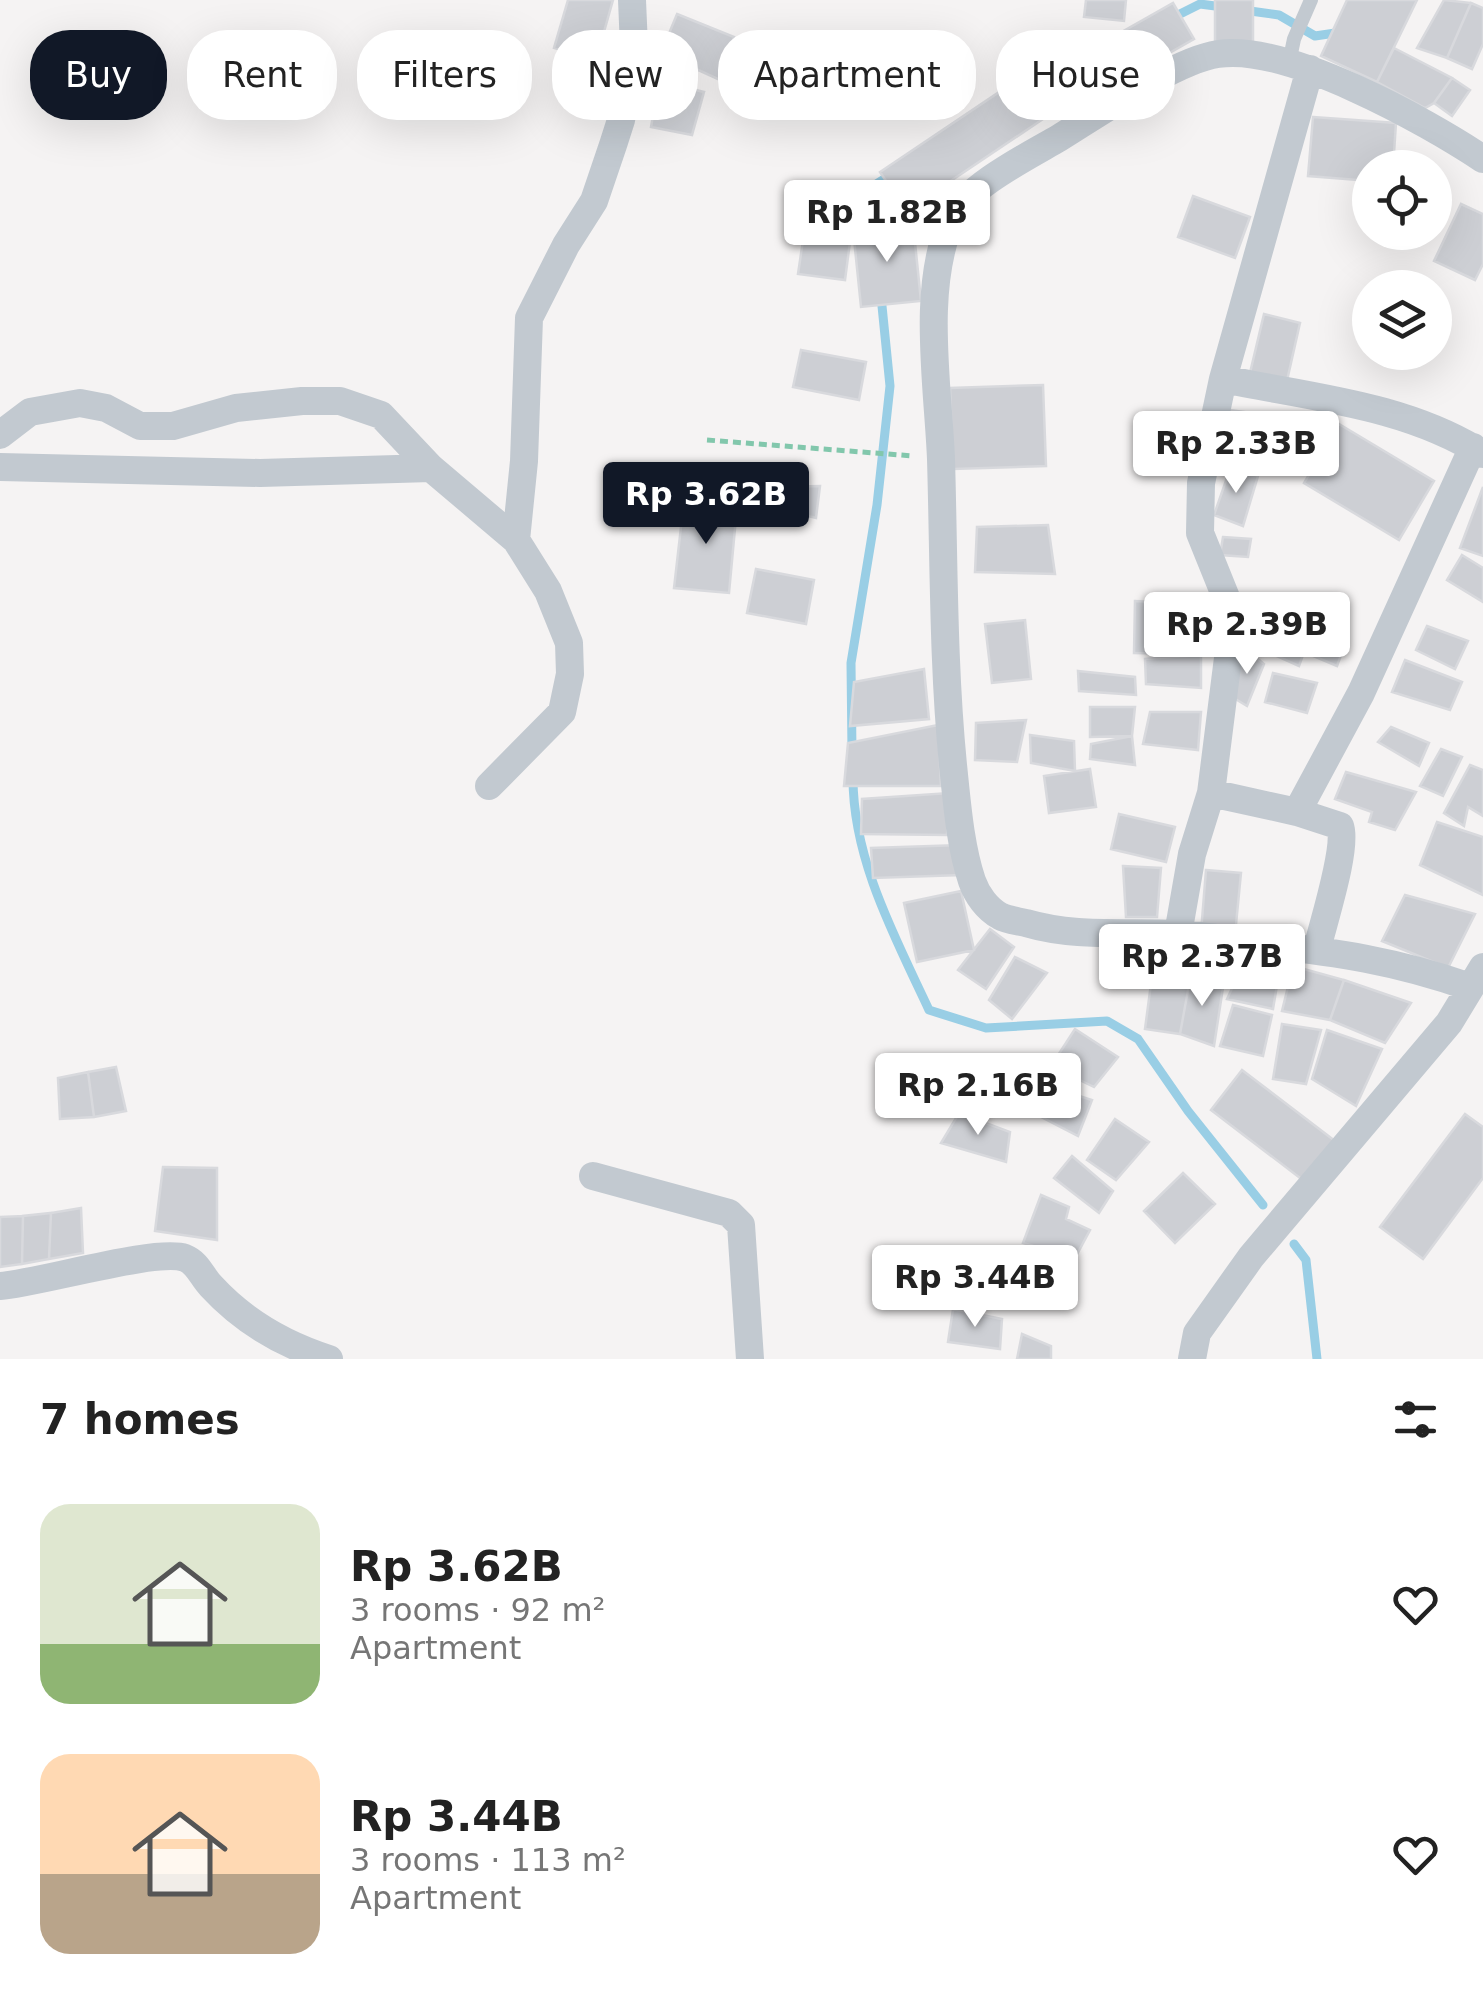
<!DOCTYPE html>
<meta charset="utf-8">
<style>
body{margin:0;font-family:"DejaVu Sans",sans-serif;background:#f6f6f6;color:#222;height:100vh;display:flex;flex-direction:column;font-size:38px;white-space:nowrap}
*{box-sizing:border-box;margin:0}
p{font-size:32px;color:#767676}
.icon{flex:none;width:55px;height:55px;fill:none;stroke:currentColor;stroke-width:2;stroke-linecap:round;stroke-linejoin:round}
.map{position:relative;height:1359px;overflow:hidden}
.panel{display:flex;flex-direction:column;background:#fff;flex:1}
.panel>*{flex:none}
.hud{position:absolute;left:30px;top:30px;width:1425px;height:90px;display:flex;gap:20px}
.fabs{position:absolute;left:1352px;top:150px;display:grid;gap:20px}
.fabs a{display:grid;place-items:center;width:100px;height:100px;border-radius:50%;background:#fff;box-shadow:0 10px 40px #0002;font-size:50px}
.price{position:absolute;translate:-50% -85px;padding:0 22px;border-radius:10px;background:#fff;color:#222;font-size:32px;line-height:65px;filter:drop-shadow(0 2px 5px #0008)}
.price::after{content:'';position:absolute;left:50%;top:60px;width:30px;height:22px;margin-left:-15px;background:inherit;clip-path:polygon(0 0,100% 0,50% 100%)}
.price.active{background:#111827;color:#fff}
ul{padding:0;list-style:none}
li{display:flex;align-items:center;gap:30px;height:250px;padding:0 40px}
li span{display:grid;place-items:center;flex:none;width:280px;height:200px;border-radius:30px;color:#555}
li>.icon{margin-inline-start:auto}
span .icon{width:120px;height:120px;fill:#fffc;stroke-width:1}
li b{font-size:42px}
h2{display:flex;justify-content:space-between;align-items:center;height:120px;padding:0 40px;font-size:42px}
.pill{padding:0 35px;border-radius:40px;background:#fff;box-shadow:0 10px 40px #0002;font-size:35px;line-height:90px}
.pill.active{background:#111827;color:#fff}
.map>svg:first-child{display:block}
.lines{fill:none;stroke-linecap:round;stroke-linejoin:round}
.stream{stroke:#99cee5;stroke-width:9}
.building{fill:#cdcfd4;stroke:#d8d9dd;stroke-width:2.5}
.path{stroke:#82c7ac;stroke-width:5;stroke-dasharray:8 5;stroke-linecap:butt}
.service{stroke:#c2c9d0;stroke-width:14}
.minor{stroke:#c2c9d0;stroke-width:28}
</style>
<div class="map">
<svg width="1483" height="1359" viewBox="0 0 1483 1359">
<rect width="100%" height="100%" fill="#f5f3f3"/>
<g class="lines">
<path class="stream" d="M1243,10L1279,15L1315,36L1342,32
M1172,18L1200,4L1223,7
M1024,90L1063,69
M875,236L870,188L892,174
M852,752L851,663L877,505L890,386L881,296
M853,778C853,860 895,937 929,1010L986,1028L1107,1021L1138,1039L1188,1111L1263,1205
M1294,1244L1306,1260L1317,1359"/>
</g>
<path class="building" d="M568,0H613L596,60L554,48Z
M1086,0H1126L1124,21L1084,17Z
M1215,0H1253V51H1215Z
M1347,0H1417L1377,82L1321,56Z
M1444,0L1471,3L1447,58L1417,48Z
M1173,3L1194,39L1074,107L1053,71Z
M1471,3L1483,8V44L1472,69L1447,58Z
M677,14L734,37L720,80L661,53Z
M1394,48L1452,78L1434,103L1425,108L1377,82Z
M1026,74L1052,113L906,211L880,172Z
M1452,78L1470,90L1452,116L1434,103Z
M659,81L704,92L692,135L651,127Z
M1313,117L1396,123L1393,168H1370V181L1308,176Z
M1193,196L1250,217L1235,258L1178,237Z
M1461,204L1483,214V264L1475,280L1434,261Z
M807,213L853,219L845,280L798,274Z
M913,223L921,301L861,307L853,229Z
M1264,314L1300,323L1286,385L1249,377Z
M801,350L866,362L859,400L793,387Z
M1043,385L1046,466L953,469L950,388Z
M1223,409L1286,418L1282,448L1219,439Z
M1339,424L1434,481L1399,540L1304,483Z
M1231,466L1258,476L1243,526L1214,515Z
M820,486L816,518L770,507L777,487Z
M1483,487V556L1460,548Z
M684,501L737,507L729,593L674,588Z
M1048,525L1055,574L975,572L977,527Z
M1223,537L1251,539L1248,557L1220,555Z
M1462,555L1483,568V602L1447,580Z
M756,569L814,580L806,624L747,613Z
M1288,596L1318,606L1310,622L1347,639L1337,666L1304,652L1299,666L1272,654L1281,635L1270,628L1274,613L1282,620Z
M1135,601L1175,603L1177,654L1134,653Z
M1025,620L1031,679L992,683L985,624Z
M1427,626L1468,641L1455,669L1416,650Z
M1244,647L1264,664L1247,706L1232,697Z
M1201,655V688L1146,684L1145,659Z
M1405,660L1462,682L1450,710L1392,692Z
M924,669L929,719L850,726L854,682Z
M1078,671L1135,677L1136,695L1079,691Z
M1273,673L1317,683L1307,713L1265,702Z
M1090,707H1135L1132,736L1090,737Z
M1150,712H1201L1198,750L1143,744Z
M1026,720L1017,762L975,760L976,723Z
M938,725L941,786H844L848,743Z
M1391,727L1429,743L1419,766L1378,742Z
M1030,735L1074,741L1075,771L1031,763Z
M1132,736L1135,765L1090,759L1091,744Z
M1441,749L1462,757L1443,796L1420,786Z
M1470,765L1483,770V816L1468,807L1464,826L1444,813Z
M1090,769L1096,807L1049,813L1044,776Z
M1346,772L1416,792L1395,830L1369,822L1372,812L1335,799Z
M949,793L947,835L861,834L862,799Z
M1119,814L1175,827L1166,862L1111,849Z
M1437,822L1483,837V895L1420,865Z
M961,845L962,875L873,878L871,848Z
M1123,866L1161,868L1157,917H1126Z
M1206,870L1241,873L1235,935L1201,932Z
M961,891L974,950L917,962L904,903Z
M1405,895L1475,914L1448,968L1382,941Z
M990,929L1014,947L986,989L958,970Z
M1248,954L1281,962L1273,1009L1227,999Z
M1015,957L1047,973L1012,1019L989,1000Z
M1293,966L1344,980L1330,1020L1282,1011Z
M1191,974L1224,981L1214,1046L1180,1034Z
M1191,974L1180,1034L1145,1029L1152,976Z
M1344,980L1411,1003L1385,1043L1330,1020Z
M1233,1005L1272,1015L1263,1056L1220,1046Z
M1282,1024L1321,1030L1306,1084L1273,1079Z
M1075,1029L1118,1057L1094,1087L1051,1066Z
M1327,1030L1382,1049L1356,1106L1312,1079Z
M116,1067L126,1111L94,1117L88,1072Z
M1242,1070L1335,1141L1304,1181L1211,1110Z
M88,1072L94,1117L60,1119L58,1078Z
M1026,1079L1092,1100L1078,1136L1020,1106Z
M959,1113L1010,1132L1006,1162L941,1143Z
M1465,1114L1483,1127V1178L1423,1259L1380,1227Z
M1115,1119L1149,1142L1116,1180L1087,1160Z
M1072,1156L1113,1191L1099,1213L1054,1178Z
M163,1167L217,1168V1240L155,1231Z
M1183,1173L1215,1204L1175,1243L1144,1211Z
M1041,1195L1069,1207L1066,1219L1090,1230L1075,1258L1023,1243Z
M81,1208L83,1253L49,1259L51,1213Z
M51,1213L49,1259L22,1264L23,1216Z
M23,1216L22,1264L0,1267V1217Z
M956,1274L995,1281L985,1305L945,1293Z
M953,1309L1002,1319L1000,1349L948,1342Z
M1022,1334L1051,1346V1359H1017Z"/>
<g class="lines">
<path class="path" d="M707,440L913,456"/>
<path class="service" d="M1289,63L1294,39L1311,0"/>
<path class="minor" d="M1223,379C1310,397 1407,405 1483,454
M0,435L30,412L80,403L106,408L140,426H173L236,408L302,401H340L381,415L431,468
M0,467L260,473L431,468L516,540L524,461L529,318L566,245L594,201L613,145L621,120L634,47L632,0
M489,786L562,712L570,674L569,643L548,591L516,540
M1211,793L1297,812L1340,826C1348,847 1323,923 1317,949
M1297,812L1361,693L1473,447
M1178,934L1192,854L1211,793L1230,642L1227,600L1200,533L1201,483L1223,379L1310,69
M1470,987C1396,961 1336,952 1259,944C1232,941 1205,935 1178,934C1126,931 1077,938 1026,923C1018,921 1007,920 1000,916C987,909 977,895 972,881C960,845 957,803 953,765C943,664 944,561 941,459C938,385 921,288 952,218C966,187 1030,155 1059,138C1098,114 1176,60 1218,54C1286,43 1426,121 1483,159
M593,1176L729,1213L741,1225L750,1359
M0,1286C39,1283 156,1248 185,1258C198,1263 202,1277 211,1286C243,1321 285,1345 329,1359
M1192,1359L1197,1333L1251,1257L1449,1023L1483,967"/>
</g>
</svg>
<div class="fabs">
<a><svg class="icon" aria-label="locate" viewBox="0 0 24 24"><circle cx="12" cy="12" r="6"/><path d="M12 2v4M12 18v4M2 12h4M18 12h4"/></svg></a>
<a><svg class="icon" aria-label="layers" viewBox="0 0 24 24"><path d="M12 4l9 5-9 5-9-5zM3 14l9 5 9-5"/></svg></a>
</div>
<b class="price" style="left:887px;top:265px">Rp 1.82B</b>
<b class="price" style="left:1236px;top:496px">Rp 2.33B</b>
<b class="price active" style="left:706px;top:547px">Rp 3.62B</b>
<b class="price" style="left:1247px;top:677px">Rp 2.39B</b>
<b class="price" style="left:1202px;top:1009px">Rp 2.37B</b>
<b class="price" style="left:978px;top:1138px">Rp 2.16B</b>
<b class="price" style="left:975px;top:1330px">Rp 3.44B</b>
<div class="hud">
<a class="pill active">Buy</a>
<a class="pill">Rent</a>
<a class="pill">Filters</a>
<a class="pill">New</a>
<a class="pill">Apartment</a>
<a class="pill">House</a>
</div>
</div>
<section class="panel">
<h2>7 homes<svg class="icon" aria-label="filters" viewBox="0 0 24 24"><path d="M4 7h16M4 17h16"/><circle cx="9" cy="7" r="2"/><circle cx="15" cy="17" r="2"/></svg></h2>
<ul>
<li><span style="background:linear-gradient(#dfe7d0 70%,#8fb573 0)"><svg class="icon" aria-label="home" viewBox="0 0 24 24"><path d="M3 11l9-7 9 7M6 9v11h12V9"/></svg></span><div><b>Rp 3.62B</b><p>3 rooms · 92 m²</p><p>Apartment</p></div><svg class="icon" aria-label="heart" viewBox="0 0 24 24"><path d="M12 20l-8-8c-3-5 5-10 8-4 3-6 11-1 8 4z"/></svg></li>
<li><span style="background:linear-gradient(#ffd9b3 60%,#b9a48a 0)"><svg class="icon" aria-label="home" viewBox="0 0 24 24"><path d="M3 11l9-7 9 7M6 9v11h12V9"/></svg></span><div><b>Rp 3.44B</b><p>3 rooms · 113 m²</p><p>Apartment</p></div><svg class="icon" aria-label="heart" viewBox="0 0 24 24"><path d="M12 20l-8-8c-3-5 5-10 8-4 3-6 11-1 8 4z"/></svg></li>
</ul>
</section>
